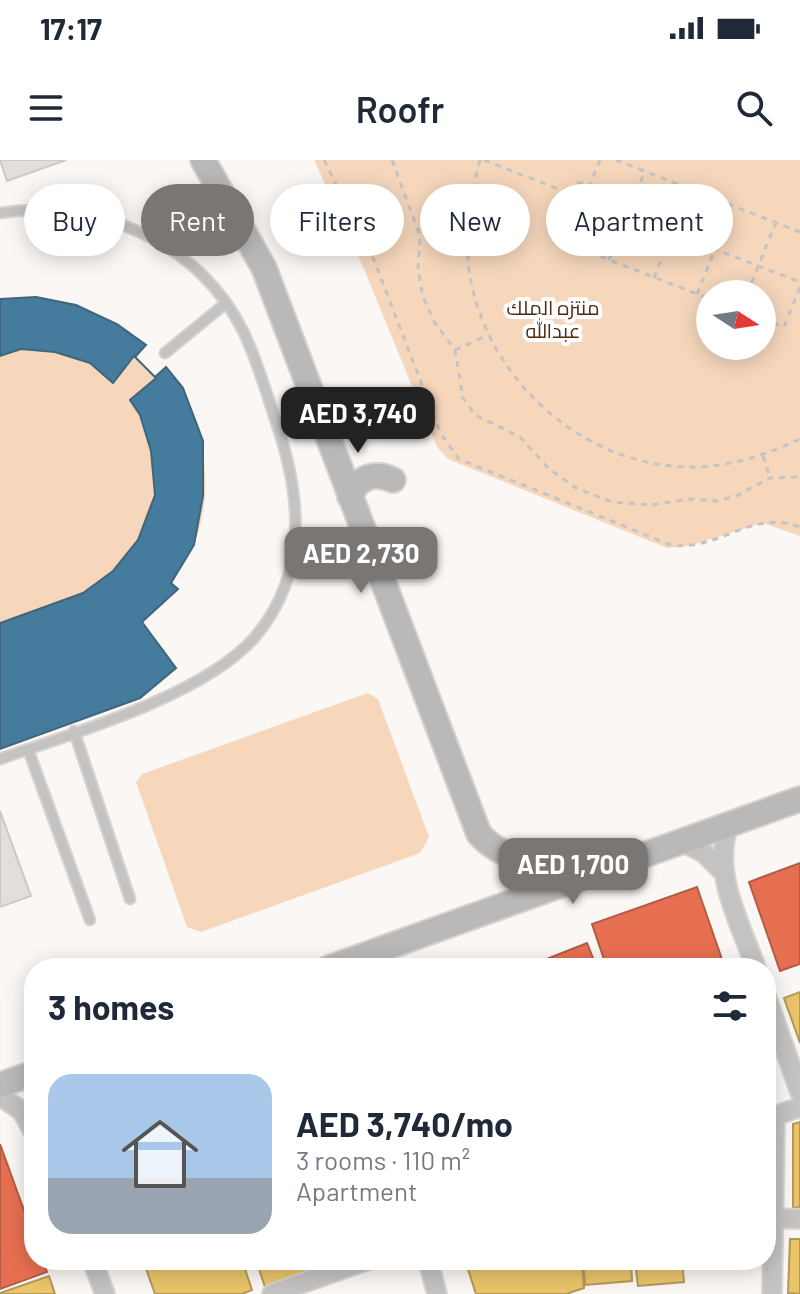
<!DOCTYPE html>
<meta charset="utf-8">
<style>
body{margin:0;font-family:Barlow,Cairo,sans-serif;background:#f2f2f3;color:#1f2937;height:100vh;display:flex;flex-direction:column;font-size:30px;white-space:nowrap}
*{box-sizing:border-box;margin:0}
p{font-size:26px;color:#747a83}
.icon{flex:none;width:44px;height:44px;fill:none;stroke:currentColor;stroke-width:2;stroke-linecap:round;stroke-linejoin:round}
.map{position:relative;flex:1;overflow:hidden}
.side{position:absolute;left:24px;top:798px;width:752px;height:312px;display:flex;flex-direction:column;background:#fff;border-radius:32px;box-shadow:0 4px 20px #0003}
.side>*{flex:none}
.hud{position:absolute;left:24px;top:24px;width:752px;height:72px;display:flex;gap:16px}
.needle{width:52px;rotate:102deg}
.fabs{position:absolute;left:696px;top:120px;display:grid;gap:16px}
.fabs a{display:grid;place-items:center;width:80px;height:80px;border-radius:50%;background:#fff;box-shadow:0 4px 20px #0003;font-size:40px}
.price{position:absolute;translate:-50% -68px;padding:0 18px;border-radius:16px;background:#7a7673;color:#fff;font-size:26px;line-height:52px;filter:drop-shadow(0 2px 4px #0008)}
.price::after{content:'';position:absolute;left:50%;top:48px;width:24px;height:18px;margin-left:-12px;background:inherit;clip-path:polygon(0 0,100% 0,50% 100%)}
.price.active{background:#222;color:#fff}
ul{padding:0;list-style:none}
li{display:flex;align-items:center;gap:24px;height:200px;padding:0 24px}
li+li{border-top:2px solid #e0e1e3}
li span{display:grid;place-items:center;flex:none;width:224px;height:160px;border-radius:24px;color:#555}
li>.icon{margin-inline-start:auto}
span .icon{width:96px;height:96px;fill:#fffc;stroke-width:1}
li b{font-size:34px}
h2{display:flex;justify-content:space-between;align-items:center;height:96px;padding:0 24px;font-size:34px}
.chip{padding:0 28px;border-radius:36px;background:#fff;box-shadow:0 4px 20px #0003;font-size:28px;line-height:72px}
.chip.active{background:#7a7673;color:#fff}
.status{display:flex;justify-content:space-between;align-items:center;height:56px;padding:0 40px;background:#fff;direction:ltr}
.status svg{height:22px;fill:currentColor}
header{display:flex;justify-content:space-between;align-items:center;height:104px;padding:0 24px;background:#fff;font-size:36px;font-weight:600}
.map>svg:first-child{display:block}
.green{fill:#f6d7bc;fill-rule:evenodd}
.homes{fill:#e9c46a;stroke:#b39858;stroke-width:2}
.shops{fill:#e76f51;stroke:#b25c46;stroke-width:2}
.public{fill:#457b9d;stroke:#40657c;stroke-width:2}
.building{fill:#e2dedb;stroke:#cdc9c7;stroke-width:2}
.lines{fill:none;stroke-linecap:round;stroke-linejoin:round}
.lane-casing{stroke:#d7d3d1;stroke-width:13}
.street-casing{stroke:#d7d3d1;stroke-width:22}
.secondary-casing{stroke:#d7d3d1;stroke-width:28}
.path{stroke:#c6c4c3;stroke-width:3;stroke-dasharray:6 6;stroke-linecap:butt}
.lane{stroke:#c5c3c2;stroke-width:9}
.street{stroke:#c5c3c2;stroke-width:18}
.secondary{stroke:#bab9b8;stroke-width:24}
.labels{text-anchor:middle;stroke-width:8;stroke-linejoin:round;paint-order:stroke}
.park-label{font-size:20px;fill:#4d2e0f;stroke:#fff}
</style>
<div class="status"><b>17:17</b><svg viewBox="0 0 49 12"><path d="M0 12V9h3v3zM5 12V6h3v6zM10 12V3h3v9zM15 12V0h3v12zM26 1h20v11H26zM47 4h2v5h-2z"/></svg></div>
<header><svg class="icon" aria-label="menu" viewBox="0 0 24 24"><path d="M4 6h16M4 12h16M4 18h16"/></svg>Roofr<svg class="icon" aria-label="search" viewBox="0 0 24 24"><circle cx="10" cy="10" r="6"/><path d="M15 15l6 6"/></svg></header>
<div class="map">
<svg width="800" height="1134" viewBox="0 0 800 1134">
<rect width="100%" height="100%" fill="#fbf7f4"/>
<path class="green" d="M314,0H800V376L763,363L688,386L667,388L448,299L437,287L364,109ZM762,134V186H710V134Z
M36,137C78,146 111,159 146,185L136,198L155,216L166,207C204,255 217,327 194,385C189,398 178,411 171,423L178,429L142,462L176,508L140,538L0,589V139Z
M368,533L378,539L429,677L420,693L201,772L187,767L136,622L142,614Z"/>
<path class="homes" d="M800,832V883L784,838Z
M800,962V1047L793,1048V964Z
M790,1079H800V1134L788,1133Z
M143,1100H242L252,1130L242,1134H155Z
M256,1100H348L266,1130Z
M465,1100H582L584,1128L566,1134H476Z
M583,1100H631L632,1121L585,1125Z
M635,1100H682L684,1122L638,1126Z
M49,1116L55,1134H0V1133Z"/>
<path class="shops" d="M800,703V804L780,811L749,722Z
M697,727L725,808H607L592,764Z
M587,783L597,808H524Z
M0,984L34,1078V1100H42L47,1112L0,1129Z"/>
<path class="public" d="M36,137L76,145L117,164L146,185L135,197L155,217L166,207L183,228L203,281V336L194,385L171,423L178,429L142,462L176,508L140,538L0,589V463L83,433L113,411L138,380L155,335L151,291L140,255L130,240L156,218L134,196L113,223L90,203L55,192L21,189L0,196V139Z"/>
<path class="building" d="M0,0H66L7,21Z
M0,651L31,736L0,747Z"/>
<g class="lines">
<g class="lane-casing">
<path id="lane" d="M0,53C98,38 200,82 244,173C257,201 266,231 275,259C301,333 310,412 255,477C205,535 74,573 0,599
M165,193L226,143
M74,571L130,739
M28,589L90,760"/>
</g>
<g class="street-casing">
<path id="street" d="M729,664C711,713 740,762 756,808
M682,682L704,693L722,711
M766,836L800,932
M0,936L22,951L34,973
M766,959L800,947
M773,1058L800,1059
M92,1100L105,1134
M428,1100L437,1134
M272,1134L368,1100
M772,1134L775,955"/>
</g>
<g class="secondary-casing">
<path id="secondary" d="M203,0L264,108L479,674C511,709 543,695 584,693C603,692 622,694 641,696
M350,337C358,317 374,311 393,320
M329,808L800,639
M0,925L34,913"/>
</g>
<path class="path" d="M324,0L374,100L441,274L459,299L671,385C717,392 754,348 800,367
M392,0L420,76L418,109L423,137L435,163L455,190L463,238L475,255L520,277L548,308L576,328L612,342L651,345L690,339L716,341L736,336L770,318L800,317
M480,0C473,28 466,55 467,84C469,212 590,323 719,305C748,301 774,291 800,279
M484,0L584,39L566,83L710,139
M600,0L584,39L800,122
M616,0L800,72
M569,32L578,23L590,24
M568,33L570,46L578,53
M609,100L645,11
M654,118L688,28
M697,134L733,45
M747,134L776,62
M762,159L784,167L800,127
M455,190L488,175
M763,296L770,318"/>
<use href="#lane" class="lane"/>
<use href="#street" class="street"/>
<use href="#secondary" class="secondary"/>
</g>
<g class="labels">
<g class="park-label">
<text x="553" y="155">منتزه الملك<tspan x="553" dy="23">عبدالله</tspan></text>
</g>
</g>
</svg>
<div class="fabs">
<a><svg class="needle" viewBox="-14 -14 28 28"><path d="M0-13l5 13h-10z" fill="#e53935"/><path d="M0 13l5-13h-10z" fill="#747a83"/></svg></a>
</div>
<b class="price active" style="left:358px;top:295px">AED 3,740</b>
<b class="price" style="left:361px;top:435px">AED 2,730</b>
<b class="price" style="left:573px;top:746px">AED 1,700</b>
<div class="hud">
<a class="chip">Buy</a>
<a class="chip active">Rent</a>
<a class="chip">Filters</a>
<a class="chip">New</a>
<a class="chip">Apartment</a>
</div>
<section class="side">
<h2>3 homes<svg class="icon" aria-label="filters" viewBox="0 0 24 24"><path d="M4 7h16M4 17h16"/><circle cx="9" cy="7" r="2"/><circle cx="15" cy="17" r="2"/></svg></h2>
<ul>
<li><span style="background:linear-gradient(#a9c7e8 65%,#9aa5b1 0)"><svg class="icon" aria-label="home" viewBox="0 0 24 24"><path d="M3 11l9-7 9 7M6 9v11h12V9"/></svg></span><div><b>AED 3,740/mo</b><p>3 rooms · 110 m²</p><p>Apartment</p></div></li>
</ul>
</section>
</div>
